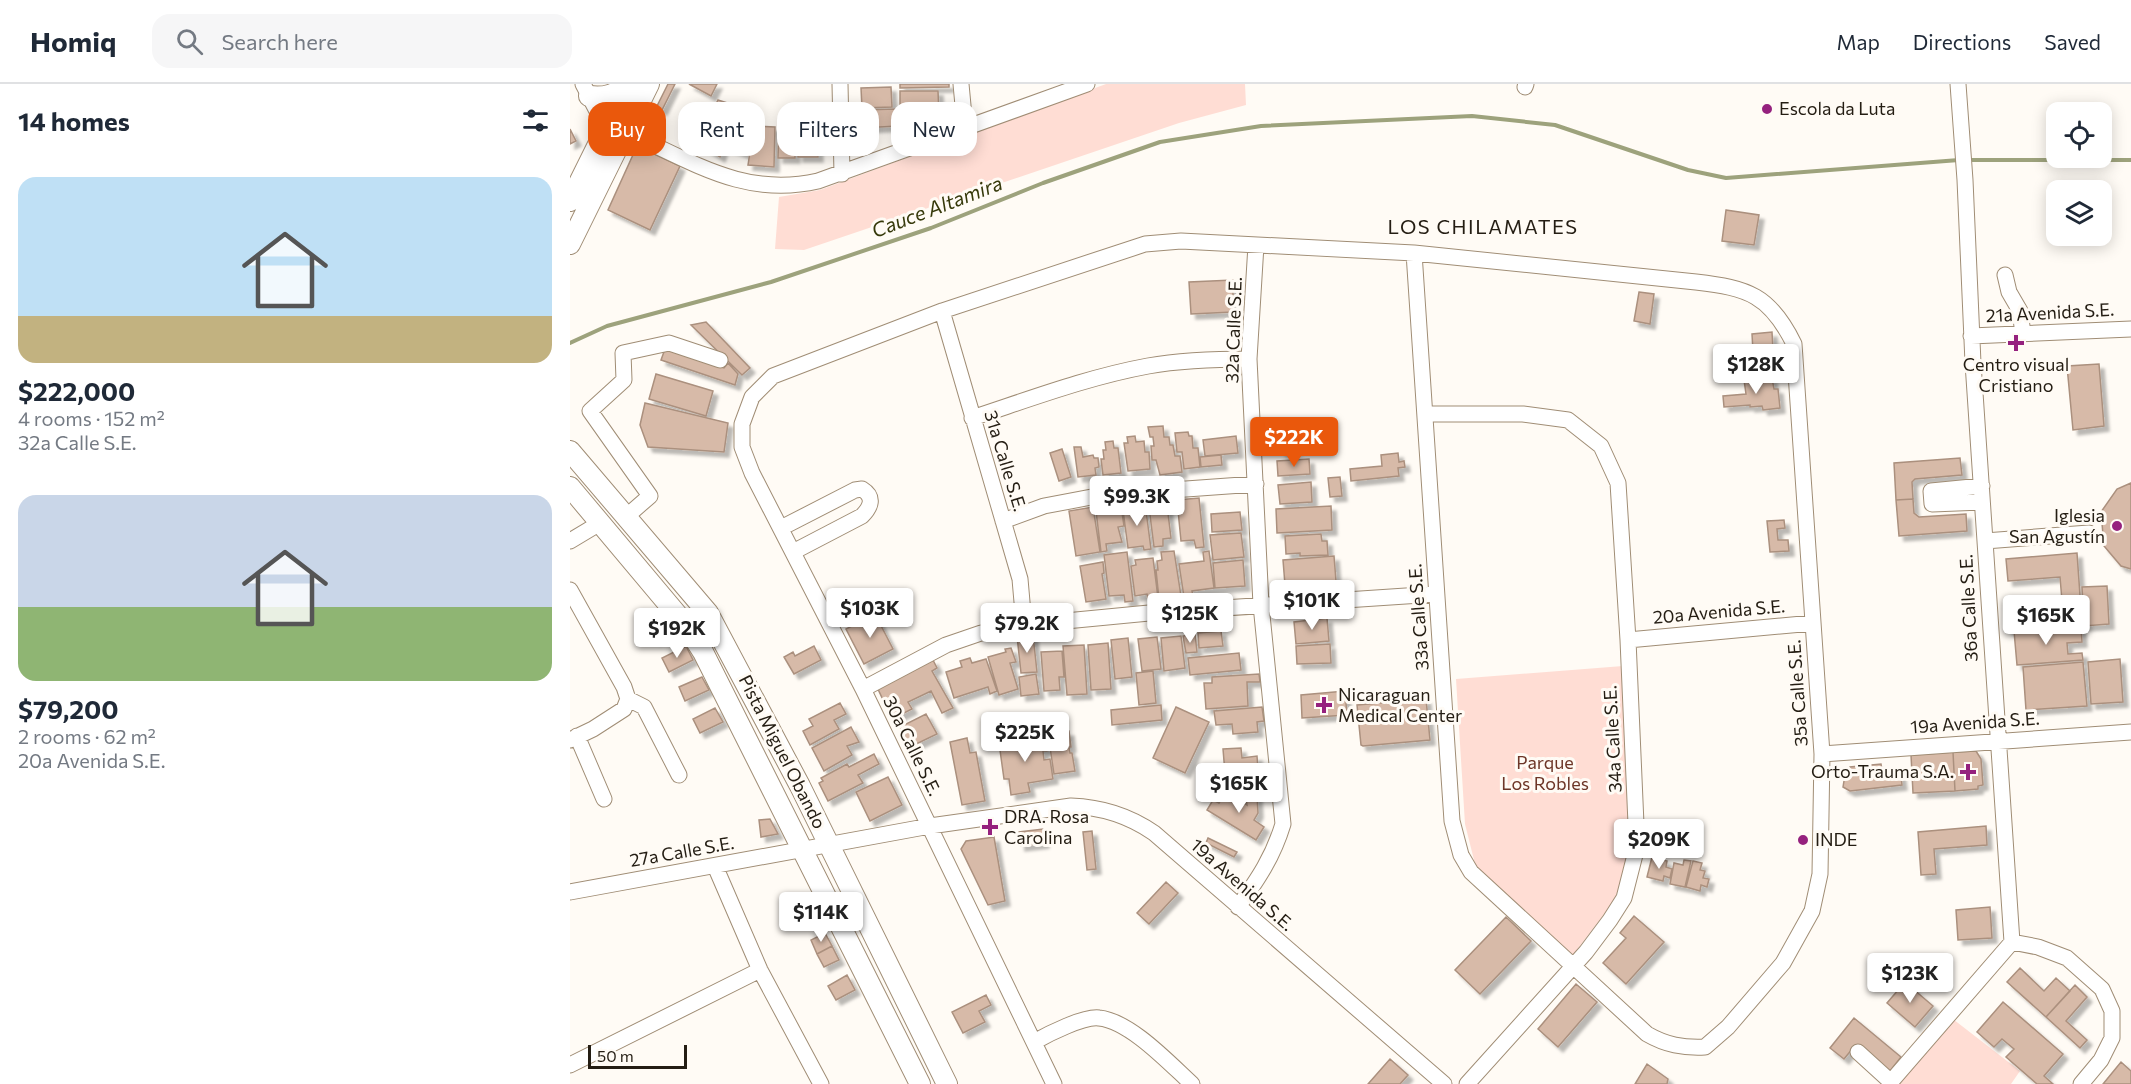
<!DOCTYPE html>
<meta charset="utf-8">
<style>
body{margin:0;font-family:Commissioner,sans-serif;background:#f6f6f7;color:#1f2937;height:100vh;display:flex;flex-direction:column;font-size:22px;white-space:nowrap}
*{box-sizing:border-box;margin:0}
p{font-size:20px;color:#747a83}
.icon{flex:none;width:33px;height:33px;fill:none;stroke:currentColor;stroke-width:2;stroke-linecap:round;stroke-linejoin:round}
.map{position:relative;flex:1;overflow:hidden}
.sheet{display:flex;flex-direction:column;background:#fff;width:570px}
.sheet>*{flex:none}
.top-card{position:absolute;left:18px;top:18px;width:570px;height:54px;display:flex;gap:12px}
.buttons{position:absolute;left:1476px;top:18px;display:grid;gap:12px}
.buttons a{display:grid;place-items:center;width:66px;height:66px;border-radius:12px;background:#fff;box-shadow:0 3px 15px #0003;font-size:30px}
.scale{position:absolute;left:18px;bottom:15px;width:99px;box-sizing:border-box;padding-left:6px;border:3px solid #241d13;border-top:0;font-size:16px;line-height:21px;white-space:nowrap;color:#241d13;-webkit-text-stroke:4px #fffbf5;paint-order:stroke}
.price{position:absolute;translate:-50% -51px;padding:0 14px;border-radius:6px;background:#fff;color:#222;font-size:20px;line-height:39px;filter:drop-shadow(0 2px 3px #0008)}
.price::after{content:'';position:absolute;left:50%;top:36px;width:18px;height:14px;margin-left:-9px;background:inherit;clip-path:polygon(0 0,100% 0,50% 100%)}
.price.current{background:#ea580c;color:#fff}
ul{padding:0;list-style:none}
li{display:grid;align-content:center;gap:12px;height:318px;padding:0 18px}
li span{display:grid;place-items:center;height:186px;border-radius:18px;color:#555}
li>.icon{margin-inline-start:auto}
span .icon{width:108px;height:108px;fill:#fffc;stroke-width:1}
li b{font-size:26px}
h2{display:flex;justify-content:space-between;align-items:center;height:72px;padding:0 18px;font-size:26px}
.pill{padding:0 21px;border-radius:18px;background:#fff;box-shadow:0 3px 15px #0003;font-size:21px;line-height:54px}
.pill.current{background:#ea580c;color:#fff}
header{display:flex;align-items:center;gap:36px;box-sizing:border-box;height:84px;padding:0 30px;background:#fff;border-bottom:2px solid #e0e1e3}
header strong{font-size:28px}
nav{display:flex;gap:33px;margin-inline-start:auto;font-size:21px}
.search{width:420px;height:54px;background:#f6f6f7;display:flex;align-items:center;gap:15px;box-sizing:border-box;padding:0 21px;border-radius:18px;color:#747a83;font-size:22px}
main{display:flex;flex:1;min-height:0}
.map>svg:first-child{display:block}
.green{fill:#ffddd4}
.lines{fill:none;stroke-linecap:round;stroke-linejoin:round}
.stream{stroke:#9da27c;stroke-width:4}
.building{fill:#d7baa8;stroke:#ab907e;stroke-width:1.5;filter:url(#shadow)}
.minor-casing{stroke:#a08d75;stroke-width:17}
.major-casing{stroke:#a08d75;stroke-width:22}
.minor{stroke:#fff;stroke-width:15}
.major{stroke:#fff;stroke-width:20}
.poi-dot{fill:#95217e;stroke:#fffbf5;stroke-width:2}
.labels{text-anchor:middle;stroke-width:6;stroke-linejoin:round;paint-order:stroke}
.poi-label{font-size:18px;fill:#241d13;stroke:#fffbf5;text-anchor:start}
.street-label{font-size:18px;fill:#241d13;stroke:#fffbf5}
.park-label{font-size:18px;fill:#6d3627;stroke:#fffbf5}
.water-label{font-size:20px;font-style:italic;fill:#36390a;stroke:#fffbf5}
.neighbourhood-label{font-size:20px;letter-spacing:1.5px;fill:#241d13;stroke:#fffbf5}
</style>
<header>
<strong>Homiq</strong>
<div class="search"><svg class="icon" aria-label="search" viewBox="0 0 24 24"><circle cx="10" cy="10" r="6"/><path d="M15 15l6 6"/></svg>Search here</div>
<nav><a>Map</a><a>Directions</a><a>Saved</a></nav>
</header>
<main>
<section class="sheet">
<h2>14 homes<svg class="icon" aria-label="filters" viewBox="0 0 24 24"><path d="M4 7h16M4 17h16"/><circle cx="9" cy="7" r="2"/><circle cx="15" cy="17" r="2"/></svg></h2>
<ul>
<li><span style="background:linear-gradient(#bfe0f5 75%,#c2b280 0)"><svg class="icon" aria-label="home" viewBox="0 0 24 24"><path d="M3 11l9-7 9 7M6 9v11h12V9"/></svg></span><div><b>$222,000</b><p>4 rooms · 152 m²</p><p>32a Calle S.E.</p></div></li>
<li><span style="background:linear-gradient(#c9d6e8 60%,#8fb573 0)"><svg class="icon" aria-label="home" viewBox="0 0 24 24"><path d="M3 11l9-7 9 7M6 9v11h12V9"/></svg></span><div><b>$79,200</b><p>2 rooms · 62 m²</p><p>20a Avenida S.E.</p></div></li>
</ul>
</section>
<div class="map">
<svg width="1561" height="1000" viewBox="0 0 1561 1000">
<defs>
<filter id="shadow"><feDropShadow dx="5" dy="5" stdDeviation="1.5" flood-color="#0004"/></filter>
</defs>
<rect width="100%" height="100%" fill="#fffbf5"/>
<path class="green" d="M536,0H675L676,21L609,39L234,166L205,165L209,113L250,106Z
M1053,582L1061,754L1053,793L1044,817L1003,871L916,794L905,780L895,740L886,595Z
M1379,932L1450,987L1441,1000H1319Z"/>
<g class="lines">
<path class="stream" d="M1397,76H1561
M0,259L37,242L201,198L361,144L473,99L590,58L691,42L902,32L985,41L1118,86L1156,94L1389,76"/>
</g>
<path class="building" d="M98,0H105L92,26L86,24Z
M119,0H147L141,12Z
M330,0H379V3L330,4Z
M321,3L322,23L292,24L291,4Z
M330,7H368L369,31L330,32Z
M148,16L167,22L150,73L126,59Z
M328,25L329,42L290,44L289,26Z
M168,33L183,39L178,71L157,63Z
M228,33H247L248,73H228Z
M184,42L205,43L204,83L178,81Z
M209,42L225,43V74H208Z
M0,45L6,57L0,60Z
M67,62L110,82L80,146L38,126Z
M1156,126L1189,131L1184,161L1152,157Z
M663,196V228L621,230L619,198Z
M1069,208L1084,210L1080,240L1064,237Z
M136,238L180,284L172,291L121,241Z
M1202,248L1203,266L1183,268L1182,250Z
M95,265L154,284L158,279L168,290L165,301L91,276Z
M1529,280L1534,342L1503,346L1497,282Z
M86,290L143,307L136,332L79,315Z
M1202,294L1204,305H1208L1210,324L1193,326L1192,322L1180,323V321L1154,323L1153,312L1176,310L1174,296Z
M75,319L158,339L154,368L78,363L70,341Z
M593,342L594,353H599L600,361H603L605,372H610L612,388L590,391L586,376H582L581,362H584L583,353H580L578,343Z
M618,348L619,352H622L623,364H628L630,383L614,385L612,368H607L605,349Z
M739,348L741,362L711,367L709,353Z
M565,352L566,358L574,357L575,368H579L580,385L558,387L554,359H558L557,353Z
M666,352L668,369L635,372L633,356Z
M543,357L544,364H548L551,389L533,391L531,375H534L533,366H536L535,358Z
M504,363H511L513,373L523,371L524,374H528L529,383L525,384L526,391L508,393Z
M492,365L501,393L489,397L480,369Z
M828,369L829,378L834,377L835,383L828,384L829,392L781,397L780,385L812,382L811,371Z
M651,371L652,381L631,383L630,373Z
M1390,374L1392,391L1345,395L1342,398L1343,415L1326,416L1324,379Z
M739,375L740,390L708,392L707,377Z
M770,393L772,412L760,413L758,394Z
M741,398L742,418L710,420L708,401Z
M1561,399V485L1551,482L1534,462L1531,428L1547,405Z
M629,414L634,463L626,464L624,456L611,457L607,416Z
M1343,415L1344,429L1349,433L1396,430L1397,447L1329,452L1326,416Z
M575,419L581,465L574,466L573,462L558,464L553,426L562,425V420Z
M597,421L601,454L593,455V462L584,463L579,423Z
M551,422L554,442L548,443L552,458L536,460L537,467L531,468L526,427L539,426V428L545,427L544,423Z
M761,422L762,446L707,449L706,425Z
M523,423L530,468L506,472L499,427Z
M670,428L672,446L642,448L641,430Z
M1214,436L1215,444L1207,445L1208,456H1218L1219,467L1200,468L1197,437Z
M671,449L674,473L643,476L640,451Z
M751,450L752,457H757L758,471L730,472V469L716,470L715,452Z
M604,467L611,512L589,515L586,486H588L587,477L592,476L591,468Z
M639,467L644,504L622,507L623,512L614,513L609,480L634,477L633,468Z
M557,468L563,517L555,518L554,511L539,512L534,471Z
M1507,469L1512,540L1438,546L1436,522L1492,517L1490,493L1438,497L1436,475Z
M764,472L766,497L715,501L713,476Z
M583,474L588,514L578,515L577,510L565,512L561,482L566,481L565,476Z
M673,476L675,502L645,504L643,479Z
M533,478L534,489L532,490L536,515L516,518L510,482Z
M1537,502L1539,540L1514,542L1512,503Z
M305,530L323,565L294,580L276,545Z
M96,531L100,537L80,547L77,541Z
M757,534L759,557L726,560L724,538Z
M100,537L104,546L85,556L80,547Z
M1511,543L1512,558L1497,559L1498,570L1512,569L1513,576L1447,581L1444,547Z
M651,547L653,562L629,564L628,549Z
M625,550L627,568L616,569L613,552Z
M463,551L467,588L451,589L447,552Z
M611,552L615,584L594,587L591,554Z
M587,553L591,585L572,587L568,555Z
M558,554L562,593L545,595L541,556Z
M538,559L541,605L521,606L518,561Z
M760,560L761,579L727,580L726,562Z
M514,561L517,610L497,611L493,562Z
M116,562L123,576L99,588L92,574Z
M244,562L251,576L224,590L214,573L223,568L225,572Z
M441,564L446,578L440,579L448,605L429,611L418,573L436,568L435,565Z
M492,567L494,593H489L490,606L474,607L471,568Z
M669,569L671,586L620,591L618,574Z
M400,574L402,579L416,575L427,607L420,610L418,603L384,614L376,588L392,583L390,577Z
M1550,575L1553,618L1521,620L1518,578Z
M363,576L367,584L362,587L383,624L372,629L361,607L338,618L342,625L322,635L307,603Z
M1513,578L1517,622L1456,626L1453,583Z
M583,587L586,619L569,621L566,589Z
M466,590L469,610L451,612L449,593Z
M689,590L690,598H677L678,622L636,625L634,599H642V593Z
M132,593L139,606L115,617L109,603Z
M775,607L777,631L732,634L731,611Z
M856,615L860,656L793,662L791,661L787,621Z
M270,619L276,630L264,636L269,645L240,661L233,647L243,642L239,635Z
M591,621L592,636L542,641L541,626Z
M606,623L639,638L615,689L583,674Z
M692,623L694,637L687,638L688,648L663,650L662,640L646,641L644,627Z
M145,624L153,638L130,649L123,635Z
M356,630L367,650L340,663L330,643Z
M281,643L289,658L277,662L282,671L254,687L242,664Z
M499,647L501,663H499L500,669H502L505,687L484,690L478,650Z
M451,649L452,657L476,653L477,667H473L474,676L480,675L483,695L458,699L460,708L441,711L439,695H434L429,659L439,657L440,666L444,665L442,651Z
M397,654L400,669L406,668L415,717L392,721L380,658Z
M671,664L672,674L687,672L688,685L655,689L653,665Z
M1406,667L1411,675L1413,701L1408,702V705L1385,707L1383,668Z
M1383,668L1385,707L1343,709L1341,671Z
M304,670L309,680L288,691L293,699L258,717L249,699L253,697L251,694L277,680L279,683Z
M1311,680L1312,686L1330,685L1332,701L1280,707L1273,703L1275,691L1280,690V683Z
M318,693L332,721L300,737L286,708Z
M656,708L677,721L676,712L687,711L688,729L684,736L694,743L686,756L637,726L643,716L649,719Z
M200,735L208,750L191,753L189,736Z
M1416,742L1417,761L1364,765L1366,790L1351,791L1348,748Z
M473,745L474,759L450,762L449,748Z
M522,747L526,785L517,786L513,748Z
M424,753L435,817L418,821L391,765L396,757Z
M638,754L667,768L664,773L636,759Z
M1082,773L1097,777L1096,783L1102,785L1100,794L1094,792L1093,797L1077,793Z
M1114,776L1121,777L1115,803L1100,800L1104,779L1113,781Z
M1123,777L1132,779L1130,786L1135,787L1133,794L1139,795L1137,803L1131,801L1130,807L1116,803Z
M596,798L608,809L579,840L567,829Z
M1420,823L1422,854L1388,856L1386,826Z
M1064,832L1094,858L1056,900L1033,879L1056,854L1050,849Z
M936,833L961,857L910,910L885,886Z
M255,849L262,862L247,870L241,856Z
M262,862L269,876L254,883L247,870Z
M1450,884L1474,907L1486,894L1500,907L1476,933L1437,898Z
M277,891L285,906L266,916L258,902Z
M1335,898L1363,922L1345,943L1317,919Z
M1006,900L1027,918L988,963L968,945Z
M1505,901L1517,913L1496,937L1517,956L1510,964L1476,933Z
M416,911L421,921L409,927L415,938L393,949L382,928Z
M1433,918L1493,970L1474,992L1483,1000H1467L1436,973L1444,965L1432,955L1424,963L1407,948Z
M1284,934L1331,973L1320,987L1291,963L1283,964L1274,975L1260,964Z
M820,975L838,991L830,1000H798Z
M1551,978L1561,987V1000H1533Z
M1077,980L1098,995L1097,1000H1065Z"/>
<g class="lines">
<g class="minor-casing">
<path id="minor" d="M13,0L27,27L37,40C54,47 72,54 88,63C142,89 187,111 248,97L517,0
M270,0L272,90
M391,0L395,43
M955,3L956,0
M1435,191L1439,208L1450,227L1453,250
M372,227L450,495L454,541
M1401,252L1561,245
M855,330H953L998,336L1031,362L1048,399L1058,556L1067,763L1054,814L1040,836L1016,868L897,1000
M402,334C460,315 518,293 578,282C612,276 646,275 679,275
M1412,402L1361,407L1362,420L1412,418
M57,432L80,412L20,327L54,296L53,269L99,259L150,276
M433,437L474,422L532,411L686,400
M211,444L285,406L292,405C305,413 301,423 292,432L223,468
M0,457L30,439
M1415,457L1519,449
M0,506L54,603L58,615
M1058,556L1243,539
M293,605L376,561L411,549L454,541L579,529L866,510
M58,615L74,623L109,691
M7,652L34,715
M0,656L23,645L54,625L58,615
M1252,670L1561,648
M145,782L190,886L251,1000
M0,808L360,742L501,722C531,723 558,731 584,749L874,1000
M668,823C688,795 703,773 713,740L691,521L679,275L686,161
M1442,858L1468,863L1497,874L1532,905L1542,927V954L1531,976L1511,1000
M464,958C478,950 514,932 529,934C560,937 599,979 622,1000
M1288,968L1321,998
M0,981L190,886
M484,1000L293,605L182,389L172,363V340L182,313L203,292L372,227L575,160L611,157L844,169L1126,198C1178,204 1200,211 1224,260L1252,670L1250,790L1242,827L1213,879L1158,943L1135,963C1113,964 1096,961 1077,950L901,788L891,771L882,737L844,169
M1319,1000L1442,858L1403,279L1395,96L1388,0"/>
</g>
<g class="major-casing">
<path id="major" d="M19,12C35,14 45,11 57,0
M0,117L58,0
M0,160L79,0
M0,367L138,529L230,702L377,1000
M0,403L115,540L133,568L350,1000"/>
</g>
<use href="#minor" class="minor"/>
<use href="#major" class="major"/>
</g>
<g class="poi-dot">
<circle cx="1197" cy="25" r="6"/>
<path d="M1443 250h6v6h6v6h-6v6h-6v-6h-6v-6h6z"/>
<circle cx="1547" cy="442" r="6"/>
<path d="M751 612h6v6h6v6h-6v6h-6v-6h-6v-6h6z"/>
<path d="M1395 679h6v6h6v6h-6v6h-6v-6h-6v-6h6z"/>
<path d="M417 734h6v6h6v6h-6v6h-6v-6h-6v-6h6z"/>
<circle cx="1233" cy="756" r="6"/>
</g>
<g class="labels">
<g class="poi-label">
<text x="1209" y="31">Escola da Luta</text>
<text x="1446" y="287" text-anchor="middle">Centro visual<tspan x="1446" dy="21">Cristiano</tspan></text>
<text x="1535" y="438" text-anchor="end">Iglesia<tspan x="1535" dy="21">San Agustín</tspan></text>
<text x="768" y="617">Nicaraguan<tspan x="768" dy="21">Medical Center</tspan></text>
<text x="1384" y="694" text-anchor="end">Orto-Trauma S.A.</text>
<text x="434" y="739">DRA. Rosa<tspan x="434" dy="21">Carolina</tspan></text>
<text x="1245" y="762">INDE</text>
</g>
<g class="street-label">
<text transform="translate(1480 229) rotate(-3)" y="6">21a Avenida S.E.</text>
<text transform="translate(664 246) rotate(-88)" y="6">32a Calle S.E.</text>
<text transform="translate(435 377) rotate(73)" y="6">31a Calle S.E.</text>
<text transform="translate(1399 524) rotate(-93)" y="6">36a Calle S.E.</text>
<text transform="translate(1149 528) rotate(-5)" y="6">20a Avenida S.E.</text>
<text transform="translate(849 533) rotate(-94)" y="6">33a Calle S.E.</text>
<text transform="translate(1228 609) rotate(-94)" y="6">35a Calle S.E.</text>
<text transform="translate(1405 639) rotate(-4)" y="6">19a Avenida S.E.</text>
<text transform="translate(1043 655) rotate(-93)" y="6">34a Calle S.E.</text>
<text transform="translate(342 662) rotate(64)" y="6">30a Calle S.E.</text>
<text transform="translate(212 668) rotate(63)" y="6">Pista Miguel Obando</text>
<text transform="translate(112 768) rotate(-10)" y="6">27a Calle S.E.</text>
<text transform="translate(672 801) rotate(41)" y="6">19a Avenida S.E.</text>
</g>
<g class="park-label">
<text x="975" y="685">Parque<tspan x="975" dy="21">Los Robles</tspan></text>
</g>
<g class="water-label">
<text transform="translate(367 123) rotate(-21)" y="7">Cauce Altamira</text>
</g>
<g class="neighbourhood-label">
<text x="913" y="150">LOS CHILAMATES</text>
</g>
</g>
</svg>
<div class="buttons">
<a><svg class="icon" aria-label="locate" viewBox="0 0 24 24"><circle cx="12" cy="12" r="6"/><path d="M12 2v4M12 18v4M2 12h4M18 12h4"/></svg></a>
<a><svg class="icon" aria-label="layers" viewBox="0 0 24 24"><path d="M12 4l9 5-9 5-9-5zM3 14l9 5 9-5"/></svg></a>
</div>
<div class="scale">50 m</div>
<b class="price" style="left:1186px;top:311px">$128K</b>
<b class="price current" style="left:724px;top:384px">$222K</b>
<b class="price" style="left:567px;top:443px">$99.3K</b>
<b class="price" style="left:742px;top:547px">$101K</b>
<b class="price" style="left:300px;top:555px">$103K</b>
<b class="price" style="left:620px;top:560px">$125K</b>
<b class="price" style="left:1476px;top:562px">$165K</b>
<b class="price" style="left:457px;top:570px">$79.2K</b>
<b class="price" style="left:107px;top:575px">$192K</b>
<b class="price" style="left:455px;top:679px">$225K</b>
<b class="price" style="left:669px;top:730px">$165K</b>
<b class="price" style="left:1089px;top:786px">$209K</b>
<b class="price" style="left:251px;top:859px">$114K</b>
<b class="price" style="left:1340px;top:920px">$123K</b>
<div class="top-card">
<a class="pill current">Buy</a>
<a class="pill">Rent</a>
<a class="pill">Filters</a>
<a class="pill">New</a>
</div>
</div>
</main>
